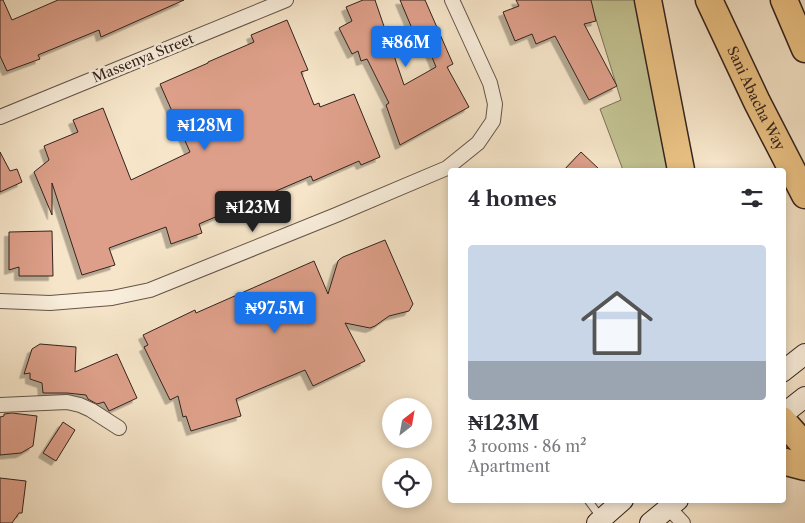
<!DOCTYPE html>
<meta charset="utf-8">
<style>
body{margin:0;font-family:"Libre Caslon Text",serif;background:#f7f7f7;color:#2b2b33;height:100vh;display:flex;flex-direction:column;font-size:19px;white-space:nowrap}
*{box-sizing:border-box;margin:0}
p{font-size:16px;color:#7c7c81}
.icon{flex:none;width:28px;height:28px;fill:none;stroke:currentColor;stroke-width:2;stroke-linecap:round;stroke-linejoin:round}
.map{position:relative;flex:1;overflow:hidden}
.details{position:absolute;left:448px;top:168px;width:338px;height:335px;display:flex;flex-direction:column;background:#fff;border-radius:5px;box-shadow:0 2px 8px #0003}
.details>*{flex:none}
.needle{width:32px;rotate:31deg}
.tools{position:absolute;left:382px;top:398px;display:grid;gap:10px}
.tools a{display:grid;place-items:center;width:50px;height:50px;border-radius:50%;background:#fff;box-shadow:0 2px 8px #0003;font-size:25px}
.price{position:absolute;translate:-50% -42px;padding:0 11px;border-radius:5px;background:#1a73e8;color:#fff;font-size:16px;line-height:32px;filter:drop-shadow(0 1px 2px #0008)}
.price::after{content:'';position:absolute;left:50%;top:30px;width:15px;height:11px;margin-left:-8px;background:inherit;clip-path:polygon(0 0,100% 0,50% 100%)}
.price.on{background:#222;color:#fff}
ul{padding:0;list-style:none}
li{display:grid;align-content:center;gap:10px;height:265px;padding:0 20px}
li+li{border-top:1px solid #e1e1e2}
li span{display:grid;place-items:center;height:155px;border-radius:5px;color:#555}
li>.icon{margin-inline-start:auto}
span .icon{width:90px;height:90px;fill:#fffc;stroke-width:1}
li b{font-size:21px}
h2{display:flex;justify-content:space-between;align-items:center;height:60px;padding:0 20px;font-size:21px}
.map>svg:first-child{display:block}
.green{fill:#c3c292;stroke:#7b7258}
.building{fill:#dd9f89;stroke:#33231d;filter:url(#shadow)}
.lines{fill:none;stroke-linecap:round;stroke-linejoin:round}
.lane-casing{stroke:#645448;stroke-width:9}
.street-casing{stroke:#645448;stroke-width:16}
.secondary-casing{stroke:#33231d;stroke-width:22}
.highway-casing{stroke:#33231d;stroke-width:29}
.lane{stroke:#f9eedc;stroke-width:7}
.street{stroke:#f9eedc;stroke-width:14}
.secondary{stroke:#f9eedc;stroke-width:20}
.highway{stroke:#ebc284;stroke-width:26}
.labels{text-anchor:middle;stroke-width:5;stroke-linejoin:round;paint-order:stroke}
.street-label{font-size:14px;fill:#33231d;stroke:#f9eedc}
</style>
<div class="map">
<svg width="805" height="523" viewBox="0 0 805 523">
<defs>
<filter id="shadow"><feDropShadow dx="-4.5" dy="4.5" stdDeviation="0" flood-color="#0004"/></filter>
</defs>
<rect width="100%" height="100%" fill="#f6e5c9"/>
<filter id="stains"><feTurbulence type="fractalNoise" baseFrequency=".004" numOctaves="4"/><feColorMatrix values="0 0 0 0 .2 0 0 0 0 .09 0 0 0 0 .02 0 0 0 .5 -.17"/></filter>
<radialGradient id="worn" r=".72"><stop offset=".6" stop-color="#630" stop-opacity="0"/><stop offset="1" stop-color="#630" stop-opacity=".3"/></radialGradient>
<path class="green" d="M590,0H637L671,170H623L600,109L621,100Z"/>
<path class="building" d="M0,0H3L12,20L58,0H184L101,37L99,30L38,55L40,59L7,71L0,56Z
M363,0H375L404,85L436,67L426,42L419,45L400,0H425L453,64L447,67L469,107L400,145L386,105L389,103L367,59L361,61L358,51L352,54L339,28L352,21L346,7Z
M516,0H591L596,21L584,24L617,86L589,100L555,36L536,44L532,34L515,41L503,12L519,6Z
M287,20L308,70L301,72L314,105L319,103L320,107L354,94L380,157L361,165L359,161L313,181L311,176L199,224L202,233L171,244L166,227L109,248L115,265L82,275L52,183V215L34,172L49,160L44,146L78,132L73,120L103,108L131,180L190,152L160,84L208,63V62L254,42L251,35Z
M0,152L10,171L17,169L22,182L0,192Z
M581,152L600,170H564Z
M52,231L53,276H19V267L9,270V232Z
M385,240L413,304L409,311L389,316L375,326L370,328L345,323L365,361L313,386L305,370L236,399L241,416L191,431L186,416L183,417L178,396L170,400L144,347L148,345L143,335L195,310L196,313L314,261L328,294L338,261L340,259L343,257Z
M40,344L76,347L75,372L117,354L137,398L109,411L104,402L97,404L88,399L86,395L67,393H43L42,383L30,379V373L24,374L32,349Z
M12,413L37,416L33,446L21,453L0,455V417L4,416V414Z
M63,422L75,430L56,461L43,453Z
M0,478L26,481L22,513H19L12,523H0Z"/>
<g class="lines">
<g class="lane-casing">
<path id="lane" d="M588,500L601,518"/>
</g>
<g class="street-casing">
<path id="street" d="M0,117L286,0
M0,301L50,303L112,298L150,290L336,215L447,168L478,143L493,121L495,104L490,83L452,0
M0,405L67,402L80,405L91,410L119,428
M668,507L683,523"/>
</g>
<g class="secondary-casing">
<path id="secondary" d="M782,372L805,354
M782,415L805,397
M597,523L623,500
M650,523L678,500"/>
</g>
<g class="highway-casing">
<g id="highway">
<path d="M648,0L681,170"/>
<path id="s1" d="M709,0L757,102L805,195"/>
<path d="M784,0L805,49"/>
<path d="M782,420L805,446"/>
<path d="M782,461L805,467"/>
</g>
</g>
<use href="#lane" class="lane"/>
<use href="#street" class="street"/>
<use href="#secondary" class="secondary"/>
<use href="#highway" class="highway"/>
</g>
<g class="labels">
<g class="street-label">
<text transform="translate(143 58) rotate(-22)" y="5">Massenya Street</text>
<text dy="5" stroke="none"><textPath href="#s1" startOffset="109">Sani Abacha Way</textPath></text>
</g>
</g>
<rect width="100%" height="100%" filter="url(#stains)"/>
<rect width="100%" height="100%" fill="url(#worn)"/>
</svg>
<div class="tools">
<a><svg class="needle" viewBox="-14 -14 28 28"><path d="M0-13l5 13h-10z" fill="#e53935"/><path d="M0 13l5-13h-10z" fill="#7c7c81"/></svg></a>
<a><svg class="icon" aria-label="locate" viewBox="0 0 24 24"><circle cx="12" cy="12" r="6"/><path d="M12 2v4M12 18v4M2 12h4M18 12h4"/></svg></a>
</div>
<b class="price" style="left:406px;top:68px">₦86M</b>
<b class="price" style="left:205px;top:151px">₦128M</b>
<b class="price on" style="left:253px;top:233px">₦123M</b>
<b class="price" style="left:275px;top:334px">₦97.5M</b>
<section class="details">
<h2>4 homes<svg class="icon" aria-label="filters" viewBox="0 0 24 24"><path d="M4 7h16M4 17h16"/><circle cx="9" cy="7" r="2"/><circle cx="15" cy="17" r="2"/></svg></h2>
<ul>
<li><span style="background:linear-gradient(#c9d6e8 75%,#9aa5b1 0)"><svg class="icon" aria-label="home" viewBox="0 0 24 24"><path d="M3 11l9-7 9 7M6 9v11h12V9"/></svg></span><div><b>₦123M</b><p>3 rooms · 86 m²</p><p>Apartment</p></div></li>
</ul>
</section>
</div>
